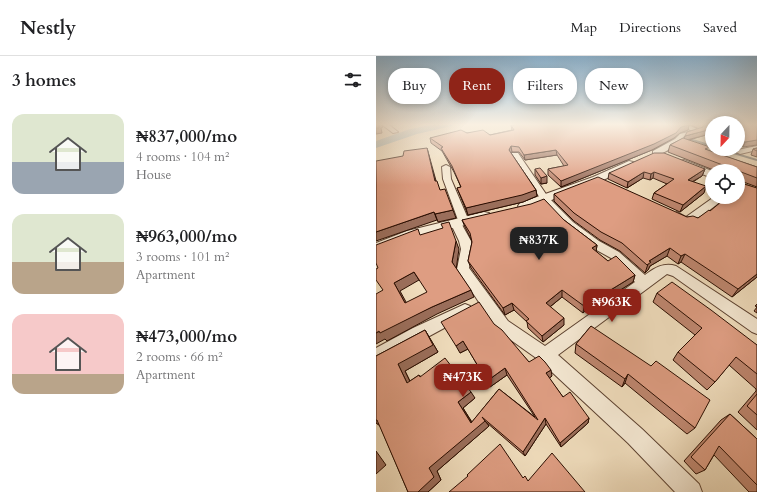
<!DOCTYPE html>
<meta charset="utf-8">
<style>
body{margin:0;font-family:Cardo,serif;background:#f6f6f6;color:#202124;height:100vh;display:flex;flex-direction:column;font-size:15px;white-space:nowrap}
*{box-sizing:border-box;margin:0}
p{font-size:13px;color:#757577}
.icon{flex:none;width:22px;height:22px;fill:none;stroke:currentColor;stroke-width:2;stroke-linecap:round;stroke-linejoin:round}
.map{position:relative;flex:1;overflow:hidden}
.details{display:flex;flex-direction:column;background:#fff;width:376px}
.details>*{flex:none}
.guide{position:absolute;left:12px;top:12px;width:309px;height:36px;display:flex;gap:8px}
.needle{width:26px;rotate:202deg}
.tools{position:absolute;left:329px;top:60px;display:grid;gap:8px}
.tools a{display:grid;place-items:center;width:40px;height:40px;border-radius:50%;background:#fff;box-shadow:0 2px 6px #0003;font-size:20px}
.price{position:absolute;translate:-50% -34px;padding:0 9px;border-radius:8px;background:#8f2418;color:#fff;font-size:13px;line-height:26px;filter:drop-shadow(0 1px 2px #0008)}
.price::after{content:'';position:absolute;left:50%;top:24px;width:12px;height:9px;margin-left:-6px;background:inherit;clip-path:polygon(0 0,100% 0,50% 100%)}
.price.current{background:#222;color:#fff}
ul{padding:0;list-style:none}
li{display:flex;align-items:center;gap:12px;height:100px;padding:0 12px}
li span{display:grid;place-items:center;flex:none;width:112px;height:80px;border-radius:12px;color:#555}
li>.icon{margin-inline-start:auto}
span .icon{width:48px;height:48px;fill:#fffc;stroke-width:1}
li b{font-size:17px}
h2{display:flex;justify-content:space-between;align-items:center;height:48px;padding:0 12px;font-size:17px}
.pill{padding:0 14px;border-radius:16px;background:#fff;box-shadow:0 2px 6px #0003;font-size:14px;line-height:36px}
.pill.current{background:#8f2418;color:#fff}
header{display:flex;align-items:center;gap:24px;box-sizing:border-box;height:56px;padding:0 20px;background:#fff;border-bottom:1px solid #e0e0e0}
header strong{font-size:19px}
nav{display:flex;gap:22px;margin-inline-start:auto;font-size:14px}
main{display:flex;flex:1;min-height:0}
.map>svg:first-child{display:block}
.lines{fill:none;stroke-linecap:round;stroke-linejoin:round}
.stream{stroke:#717471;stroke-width:2}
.river{fill:#a0b9bc;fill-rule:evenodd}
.minor-casing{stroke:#5c4130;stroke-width:2}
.tertiary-casing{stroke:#5c4130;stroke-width:2}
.minor{fill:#f6ead5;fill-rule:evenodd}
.tertiary{fill:#f6ead5;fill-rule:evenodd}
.wall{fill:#bf8770;stroke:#2a0d00}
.shaded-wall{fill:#9b6e5b;stroke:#2a0d00}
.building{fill:#de9d82;stroke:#2a0d00;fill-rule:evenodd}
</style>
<header>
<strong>Nestly</strong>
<nav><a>Map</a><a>Directions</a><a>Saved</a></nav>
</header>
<main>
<section class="details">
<h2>3 homes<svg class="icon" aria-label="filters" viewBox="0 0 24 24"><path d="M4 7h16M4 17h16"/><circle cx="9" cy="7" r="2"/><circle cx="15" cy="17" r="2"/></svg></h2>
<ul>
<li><span style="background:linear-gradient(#dfe7d0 60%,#9aa5b1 0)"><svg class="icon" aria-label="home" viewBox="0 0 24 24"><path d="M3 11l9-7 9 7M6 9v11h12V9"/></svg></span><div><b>₦837,000/mo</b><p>4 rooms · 104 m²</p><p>House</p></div></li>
<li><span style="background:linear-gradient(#dfe7d0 60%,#b9a48a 0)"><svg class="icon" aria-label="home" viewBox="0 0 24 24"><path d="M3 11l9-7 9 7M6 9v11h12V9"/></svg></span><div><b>₦963,000/mo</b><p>3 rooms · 101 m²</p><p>Apartment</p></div></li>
<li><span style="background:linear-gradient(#f6c9c9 75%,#b9a48a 0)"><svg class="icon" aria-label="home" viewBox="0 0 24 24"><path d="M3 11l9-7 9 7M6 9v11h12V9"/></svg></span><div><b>₦473,000/mo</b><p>2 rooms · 66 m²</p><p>Apartment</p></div></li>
</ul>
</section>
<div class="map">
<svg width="381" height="436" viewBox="0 0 381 436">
<rect width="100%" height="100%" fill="#f1debe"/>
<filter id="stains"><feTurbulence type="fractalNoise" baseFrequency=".005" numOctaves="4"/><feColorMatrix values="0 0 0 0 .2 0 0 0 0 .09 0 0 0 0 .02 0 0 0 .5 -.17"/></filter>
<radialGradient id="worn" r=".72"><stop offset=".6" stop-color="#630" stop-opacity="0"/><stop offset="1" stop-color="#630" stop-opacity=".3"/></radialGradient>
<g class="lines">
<path class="stream" d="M297,78L336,90
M344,93L381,104"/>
<path class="river" d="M60,68H78L76,70L41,78L0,92V85L34,73Z"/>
<g class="minor-casing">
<path id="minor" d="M5,68H12L22,76L17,77Z
M303,68H310L325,75L308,80L305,87L283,99H277V95L299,83L304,78L316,75Z
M381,90V94L364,98L360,96L361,94Z
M136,97H142L172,141L197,166L223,185L243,196L269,219C278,212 288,206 300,210L381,263V278L376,276L297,220L291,218L182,299L266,373L323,428L326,436H299L252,387L163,304L122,275L81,213L85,193L83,185L74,166L75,164H82L67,123L66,111L70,109L74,111L75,123L93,165L92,167H85L95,185L97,193L93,212L132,265L169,290L259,226L235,202L215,191L189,170L166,145L135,99Z
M338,141H349C344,147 316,168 309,168C304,168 299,162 296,159L301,156L310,161Z
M89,248L94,250L96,254L94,258L0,309V292L37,272Z"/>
</g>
<g class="tertiary-casing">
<path id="tertiary" d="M308,104L336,115V122L304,109L303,107L304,105Z
M253,105L257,106L258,108L257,110L225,125L152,153H144L142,150L144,147L217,121Z
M362,126L381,133V140L362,133Z
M108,156L113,157L114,160L113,163L41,181L0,197V187L31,175Z"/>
</g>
<use href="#minor" class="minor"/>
<use href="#tertiary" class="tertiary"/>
</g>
<path class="wall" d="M313,68H336V82L330,79L313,84L333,95L381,111V131L362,124V115H340L292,96L294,89L308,82L323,73Z
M362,68H381L367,91L362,89Z
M135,69H313L312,74L304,77L298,82L276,94L185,131L172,119V113L188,110L181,99L149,104L143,96H136L135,97L160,134L161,140L147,146L92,159L81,132L85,131L78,116L66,95L55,87L54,82L91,77L114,79L136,74Z
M381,92V101L375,99L377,93Z
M159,113L171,127L165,128L159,119Z
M329,113L326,120L317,126L328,137L304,156L276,143L278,137L291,128L277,122L274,124L267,122L251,132L232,123L233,117Z
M381,132V221L356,241L305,206L302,208L291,200L274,210L272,214L269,217L244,195L224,184L198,165L178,145V138L311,161L322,162L334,155Z
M86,164H188L221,189L220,196L232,205L259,219L257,226L227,245L223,242L207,257L186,241L174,251L188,269L167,286L152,272L151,266L138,254L129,259L95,212L92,205L96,186L95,183L89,171Z
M281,237L381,289V374L362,356L380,335V333L353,309L339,326L331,334L297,304L302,296L319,279L277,246Z
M381,248V257L378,255L381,251L379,250Z
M118,268L153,306L176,320L173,322L187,341L213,362L212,367L185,391L170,368L149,400L110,366L113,370L61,415L65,424L52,436H32L4,370L0,367V300L49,274L62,296L29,315L34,325L43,319L44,320L99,342L87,352L96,366L123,333L159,361L131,319L114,331L92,293L84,297Z
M215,270L319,372L311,378L249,327L246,331L199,297L200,288Z
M354,358L381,383V436H373L338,399L329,414L320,418L308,405L345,364Z"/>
<path class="shaded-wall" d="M3,68H5L7,71L5,72L6,77L0,78V72Z
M15,68H25L16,69Z
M313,69L312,74L304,77L298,82L276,94L185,131V125L305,71Z
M332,74L330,79L307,85L309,80Z
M381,84V89L367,91L369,86Z
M135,90L136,96L134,100L133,94Z
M51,92L53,99L62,132L59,125Z
M180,94L181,99L149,104L148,99Z
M329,113L326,120L309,130L312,124Z
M268,116L267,122L251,132L252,126Z
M278,116L277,122L274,124L275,118Z
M171,120V127L165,128V122Z
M330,130L328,137L304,156L307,149Z
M160,134L161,140L147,146L92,159L90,152Z
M77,154L80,162L62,166L59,158Z
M58,156L61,164L0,185V176Z
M80,185L83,193L80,214L76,206Z
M221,189L220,196L216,192Z
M294,192L291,200L274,210L272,214L269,217L273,205Z
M309,198L305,206L302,208L305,200Z
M38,216L43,224L24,235L35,255L29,247L18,227Z
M381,218V221L356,241L362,233Z
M259,219L257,226L227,245L228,238Z
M95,234L98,241L61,258L11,285L9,283L0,288V277L56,251Z
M186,234V241L170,254V247Z
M224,235L223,242L207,257L208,250Z
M136,247L138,254L129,259L127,252Z
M188,262V269L167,286L166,280Z
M49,274L62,296L29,315L38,334L31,327L22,308Z
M87,285L92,293L84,297L80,290Z
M129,312L131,319L114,331L111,325Z
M175,314L176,320L171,324L170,317Z
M252,318L249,327L246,331L249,323Z
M95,336L99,342L87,352L99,372L95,367L82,346Z
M106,361L113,370L61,415L65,424L52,436H42L53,412Z
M169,362L170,368L149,400L147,396Z
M213,362L212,367L185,391L184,387Z
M0,364H1L7,371L0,367Z
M0,395L10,409L0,418Z"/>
<path class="building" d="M0,68H3V72H0Z
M149,68H310L313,69L305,71L300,77L278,88L185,125L172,113L192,109L180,94L148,99L143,91L135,90L133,94L160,134L146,139L90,152L81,132L85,131L76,110L65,92L67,91L54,82L85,74L91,77L107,74L114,79L138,74L135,69Z
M324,68H336V76L332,74L309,80L311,76L327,71L328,69Z
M362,68H381V84L369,86L362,83Z
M307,82L334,91L329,93L381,111V122L294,89Z
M51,92L59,125H61L64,134L69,133L77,154L59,158L58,156L0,176V105L27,100L28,95Z
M381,92V95L377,93Z
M278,97H288L329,113L312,124L330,130L307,149L278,137L298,123L278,116L275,118L268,116L252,126L233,117Z
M164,112L171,120L165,122L159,113Z
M222,121L311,161L317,160L322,162L333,154L334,155L351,141H362V132L368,128L381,132V218L362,233L309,198L305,200L294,192L273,205L275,206L271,209L246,187L225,176L198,157L178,138Z
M168,143L188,164L221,189L216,192L232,205L240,200L259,219L228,238L224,235L208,250L186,234L170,247L188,262L166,280L150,265L153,263L136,247L127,252L92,205L96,186L94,177L86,164L155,148Z
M73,166L80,185L76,206L95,234L56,251L4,277L3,275L0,277V238L7,234L0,224V213L2,212L0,207V189L42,173L44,179L67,172L65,168ZM38,216L51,236L29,247L18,227Z
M296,226L335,254L381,289V318L360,301L339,326L302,296L326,272L281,237Z
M103,246L118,268L126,274L153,306L163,300L169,306L175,314L170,317L187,341L194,336L213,362L184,387L169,362L147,396L106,361L109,365L53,412L58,421L42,436H32L1,364H0V300L49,274L57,289L22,308L31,327L43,319L44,321L69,302L95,336L82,346L95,367L123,333L162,364L129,312L111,325L87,285L80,290L65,266Z
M215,270L275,310L280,305L334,344L319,372L252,318L249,323L200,288Z
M381,338V359L371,350Z
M354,358L381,383V429L343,390L329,414L315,401Z
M124,388L147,422L149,420L152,425L176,397L209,436H73L92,420L91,419Z"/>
<linearGradient id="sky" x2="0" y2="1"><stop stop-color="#8bb6d6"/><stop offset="0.53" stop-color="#f9f0e2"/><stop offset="1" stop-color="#f9f0e2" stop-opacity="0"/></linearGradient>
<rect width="381" height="129" fill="url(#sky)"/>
<rect width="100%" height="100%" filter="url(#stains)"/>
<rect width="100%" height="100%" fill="url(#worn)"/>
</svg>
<div class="tools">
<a><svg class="needle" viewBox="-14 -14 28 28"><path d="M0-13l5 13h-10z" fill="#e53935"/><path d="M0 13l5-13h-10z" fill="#757577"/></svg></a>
<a><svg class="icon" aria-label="locate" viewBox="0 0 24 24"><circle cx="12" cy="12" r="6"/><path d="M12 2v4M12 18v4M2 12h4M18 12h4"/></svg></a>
</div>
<b class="price current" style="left:163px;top:205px">₦837K</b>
<b class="price" style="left:236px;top:267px">₦963K</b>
<b class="price" style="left:87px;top:342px">₦473K</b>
<div class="guide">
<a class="pill">Buy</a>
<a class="pill current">Rent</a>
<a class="pill">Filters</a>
<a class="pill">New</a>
</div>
</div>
</main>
